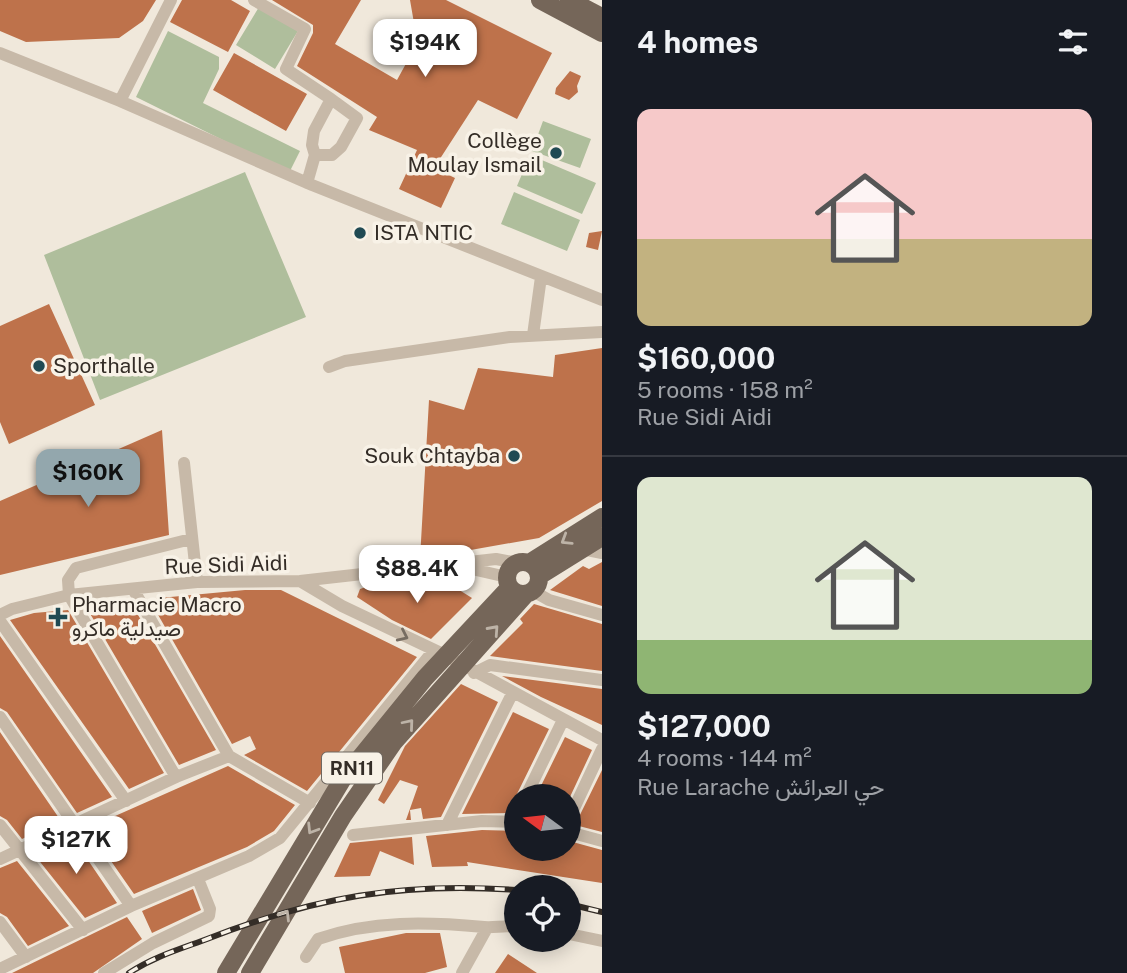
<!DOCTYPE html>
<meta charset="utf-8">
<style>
body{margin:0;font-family:"Public Sans",Vazirmatn,sans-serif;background:#20242c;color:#f1f3f6;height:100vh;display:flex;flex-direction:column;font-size:26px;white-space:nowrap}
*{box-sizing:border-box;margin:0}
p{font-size:23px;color:#9ea1a6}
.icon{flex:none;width:38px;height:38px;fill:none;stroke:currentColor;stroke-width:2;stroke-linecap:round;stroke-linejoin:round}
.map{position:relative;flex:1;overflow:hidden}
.sheet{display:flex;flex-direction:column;background:#171b24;width:525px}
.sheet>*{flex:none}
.needle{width:46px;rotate:285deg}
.controls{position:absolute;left:504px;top:784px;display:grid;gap:14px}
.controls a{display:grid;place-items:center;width:77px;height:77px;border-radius:50%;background:#171b24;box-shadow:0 4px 18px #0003;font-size:35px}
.price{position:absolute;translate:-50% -60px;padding:0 16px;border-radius:14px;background:#fff;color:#222;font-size:23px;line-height:46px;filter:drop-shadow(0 2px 4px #0008)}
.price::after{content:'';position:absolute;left:50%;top:42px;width:21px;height:16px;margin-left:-10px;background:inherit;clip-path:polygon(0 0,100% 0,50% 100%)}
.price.on{background:#93a7ad;color:#111}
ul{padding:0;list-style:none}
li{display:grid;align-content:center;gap:14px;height:371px;padding:0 35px}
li+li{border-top:2px solid #363941}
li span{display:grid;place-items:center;height:217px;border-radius:14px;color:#555}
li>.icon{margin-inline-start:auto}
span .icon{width:126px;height:126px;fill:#fffc;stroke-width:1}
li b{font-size:30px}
h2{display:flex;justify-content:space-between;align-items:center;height:84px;padding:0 35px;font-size:30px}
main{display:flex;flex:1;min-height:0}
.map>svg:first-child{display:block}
.green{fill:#afbe9c}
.building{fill:#be724b}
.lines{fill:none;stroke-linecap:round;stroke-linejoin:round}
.minor{stroke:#c7b9a8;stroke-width:12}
.primary{stroke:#756659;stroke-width:18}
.rail-casing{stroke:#342d27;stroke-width:6}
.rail{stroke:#f8f2e7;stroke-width:3.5;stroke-dasharray:10;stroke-linecap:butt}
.oneway{stroke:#bdb3a7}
.oneway2{stroke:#766c61}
.poi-dot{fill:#204a53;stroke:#f8f2e7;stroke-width:2.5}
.labels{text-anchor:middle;stroke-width:7;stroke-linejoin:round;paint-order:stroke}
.shield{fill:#f8f2e7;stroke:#6f6861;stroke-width:2}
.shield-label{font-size:19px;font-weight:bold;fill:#342d27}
.poi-label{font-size:21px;fill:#342d27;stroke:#f8f2e7;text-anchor:start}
.street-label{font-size:21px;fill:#342d27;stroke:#f8f2e7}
</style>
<main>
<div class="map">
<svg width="602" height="973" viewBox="0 0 602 973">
<rect width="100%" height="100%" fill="#f0e8db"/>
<path class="green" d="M259,7L298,31L275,69L236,45Z
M168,31L219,57V69L203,103L300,151L289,173L136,97Z
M543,121L591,139L580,168L532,151Z
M530,155L596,183L582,214L517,186Z
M245,172L306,317L100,400L44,255Z
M514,192L580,220L567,251L501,224Z"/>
<path class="building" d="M0,0H156L143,21L119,38L26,42L0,31Z
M182,0H231L250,11L228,52L170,22Z
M272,0H361L335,44L397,80L425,29L414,23L410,0H446L552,53L517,119L478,100L434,168L455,178L441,208L399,189L417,150L369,130L377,117L297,66L313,33V25Z
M234,53L307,94L286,131L213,90Z
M570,71L581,76L577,86L578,92L569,100L555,94L556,88Z
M602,231L598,250L586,247L589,233Z
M49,304L95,405L9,444L0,422V326Z
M602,348V501L539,538L420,559L429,400L464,410L478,368L553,377L555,355Z
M162,430L169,535L0,575V501Z
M602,562V606L550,590L583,566L589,569Z
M448,583L472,598L431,639L392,620L357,597L360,589L369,586Z
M245,590H281L417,657L307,791L244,755L256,749L250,736L232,744L149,599Z
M126,598L130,601L216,750L179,765L85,605Z
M534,604L602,624V671L490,656L523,623L520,619Z
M68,610L164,773L129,789L10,620L34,613Z
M0,636L112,797L77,813L7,712L0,708Z
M502,676L602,689V725L541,697Z
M461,684L498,702L441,817L423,819L421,808L410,810L411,820H406L418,786L400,780L384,804L378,800L405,746Z
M513,712L549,729L516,796L511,813L462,814Z
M0,732L61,821L22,839L7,820L0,816Z
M565,737L592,750L569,799V796H536Z
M228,766L295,805L274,831L247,847L134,894L88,828Z
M602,770V832L575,825Z
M482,830L516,831V849H569V841L602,850V883L467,862L468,866L432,867L426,836Z
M71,835L117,903L85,918L33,853Z
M412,837L414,865L380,851L370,876L334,877L350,843Z
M17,861L69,926L28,946L7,917L0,913V868Z
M193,889L201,910L152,933L142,911Z
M127,917L142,939L93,973H12Z
M406,933H440L447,967L425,973H345L339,947Z
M508,954L537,973H495Z"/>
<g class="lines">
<path class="minor" d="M254,0L305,29L286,69L331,99L314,131L312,145L315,155L307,183
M0,53L120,101L312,185L602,300
M120,101L171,0
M315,155H332L341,147L357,118L331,99
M533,335L541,277
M329,367L345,361L510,337L602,332
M184,463L197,582
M582,549L602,553
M463,567L507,577
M300,581L342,606L445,655L602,740
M133,589L229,756L310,803
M533,591L549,600L602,615
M0,615L12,609L69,595L197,582L300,581L496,559L518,563
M0,621L126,801
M474,673L490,665L602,680
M0,717L131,906
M176,777L69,595L68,580L76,568L191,539
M526,796L563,720
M569,819L602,749
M0,825L83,930
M447,825L512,694
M569,832L602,841
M353,835L482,821L516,822
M0,859L176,777L229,756
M0,922L26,957
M569,934L602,941
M306,957L318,939C372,920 428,922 484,927C495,928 505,925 516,927
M0,969L131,906L249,856L280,838L434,650
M104,973L153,943L209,916L210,909L198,879
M462,973L487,928"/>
<path class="primary" d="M540,0L602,33
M569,0L602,17
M507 578a16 16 0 1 1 32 0a16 16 0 1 1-32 0Z
M529,563L602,517
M539,576L602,537
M226,973L342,780L425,678L510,587
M250,973L343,816L394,742L526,594"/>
<g class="rail-casing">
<path id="rail" d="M569,904L602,912
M129,973C153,957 180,949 207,939C315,897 401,882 516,890"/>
</g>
<use href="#rail" class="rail"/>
</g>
<defs><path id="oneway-chevron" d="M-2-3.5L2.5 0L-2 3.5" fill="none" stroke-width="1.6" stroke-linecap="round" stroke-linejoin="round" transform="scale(1.75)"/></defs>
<g class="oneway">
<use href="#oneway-chevron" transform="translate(566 540) rotate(148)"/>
<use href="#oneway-chevron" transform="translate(494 630) rotate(-48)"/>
<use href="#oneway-chevron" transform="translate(409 724) rotate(-50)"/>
<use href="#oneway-chevron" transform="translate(312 829) rotate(122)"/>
<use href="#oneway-chevron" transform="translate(285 915) rotate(-59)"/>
</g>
<use class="oneway2" href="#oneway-chevron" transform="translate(403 636) rotate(25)"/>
<g class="poi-dot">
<circle cx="556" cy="153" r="7"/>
<circle cx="360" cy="233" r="7"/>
<circle cx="39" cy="366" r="7"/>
<circle cx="514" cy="456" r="7"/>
<path d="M54.5 606.5h7v7h7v7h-7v7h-7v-7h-7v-7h7z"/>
</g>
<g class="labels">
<rect class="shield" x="322" y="752.5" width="60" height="31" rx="5"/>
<g class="shield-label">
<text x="352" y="775">RN11</text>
</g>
<g class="poi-label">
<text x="542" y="148" text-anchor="end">Collège<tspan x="542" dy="24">Moulay Ismail</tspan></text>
<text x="374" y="240">ISTA NTIC</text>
<text x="53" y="373">Sporthalle</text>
<text x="500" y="463" text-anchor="end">Souk Chtayba</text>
<text x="72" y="612">Pharmacie Macro<tspan x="72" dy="24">صيدلية ماكرو</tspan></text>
</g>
<g class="street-label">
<text transform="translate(226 565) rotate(-2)" y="7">Rue Sidi Aidi</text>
</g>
</g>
</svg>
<div class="controls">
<a><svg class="needle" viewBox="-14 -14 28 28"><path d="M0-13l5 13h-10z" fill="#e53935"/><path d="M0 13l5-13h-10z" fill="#9ea1a6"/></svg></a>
<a><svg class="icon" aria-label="locate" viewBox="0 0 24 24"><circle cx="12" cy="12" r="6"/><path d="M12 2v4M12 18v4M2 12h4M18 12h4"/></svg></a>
</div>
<b class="price" style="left:425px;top:79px">$194K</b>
<b class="price on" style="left:88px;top:509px">$160K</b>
<b class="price" style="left:417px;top:605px">$88.4K</b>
<b class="price" style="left:76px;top:876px">$127K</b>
</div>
<section class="sheet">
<h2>4 homes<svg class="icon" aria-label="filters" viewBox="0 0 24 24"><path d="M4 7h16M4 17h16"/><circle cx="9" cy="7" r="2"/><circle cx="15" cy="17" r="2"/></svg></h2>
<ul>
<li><span style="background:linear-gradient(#f6c9c9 60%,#c2b280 0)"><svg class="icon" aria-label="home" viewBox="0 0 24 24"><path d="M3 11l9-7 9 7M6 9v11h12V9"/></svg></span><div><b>$160,000</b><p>5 rooms · 158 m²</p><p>Rue Sidi Aidi</p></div></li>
<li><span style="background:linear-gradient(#dfe7d0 75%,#8fb573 0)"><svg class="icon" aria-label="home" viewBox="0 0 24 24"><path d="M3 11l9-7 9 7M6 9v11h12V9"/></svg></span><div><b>$127,000</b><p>4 rooms · 144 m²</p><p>Rue Larache حي العرائش</p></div></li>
</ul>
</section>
</main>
